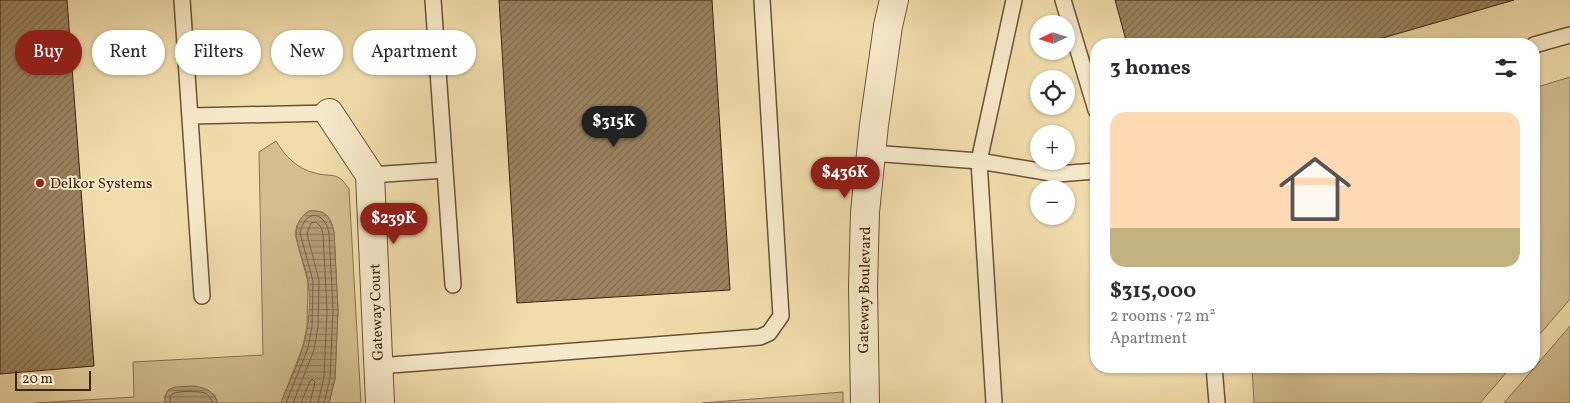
<!DOCTYPE html>
<meta charset="utf-8">
<style>
body{margin:0;font-family:Vollkorn,serif;background:#f7f7f7;color:#2b2b33;height:100vh;display:flex;flex-direction:column;font-size:19px;white-space:nowrap}
*{box-sizing:border-box;margin:0}
p{font-size:16px;color:#7c7c81}
.icon{flex:none;width:28px;height:28px;fill:none;stroke:currentColor;stroke-width:2;stroke-linecap:round;stroke-linejoin:round}
.map{position:relative;flex:1;overflow:hidden}
.side{position:absolute;left:1090px;top:38px;width:450px;height:335px;display:flex;flex-direction:column;background:#fff;border-radius:20px;box-shadow:0 1px 4px #0004}
.side>*{flex:none}
.guide{position:absolute;left:15px;top:30px;width:475px;height:45px;display:flex;gap:10px}
.needle{width:32px;rotate:266deg}
.fabs{position:absolute;left:1030px;top:15px;display:grid;gap:10px}
.fabs a{display:grid;place-items:center;width:45px;height:45px;border-radius:50%;background:#fff;box-shadow:0 1px 4px #0004;font-size:25px}
.scale{position:absolute;left:15px;bottom:12px;width:76px;box-sizing:border-box;padding-left:5px;border:2px solid #3e2410;border-top:0;font-size:14px;line-height:18px;white-space:nowrap;color:#3e2410;-webkit-text-stroke:4px #f6e9c9;paint-order:stroke}
.price{position:absolute;translate:-50% -42px;padding:0 11px;border-radius:18px;background:#8f2418;color:#fff;font-size:16px;line-height:32px;filter:drop-shadow(0 1px 2px #0008)}
.price::after{content:'';position:absolute;left:50%;top:30px;width:15px;height:11px;margin-left:-8px;background:inherit;clip-path:polygon(0 0,100% 0,50% 100%)}
.price.active{background:#222;color:#fff}
ul{padding:0;list-style:none}
li{display:grid;align-content:center;gap:10px;height:265px;padding:0 20px}
li+li{border-top:1px solid #e1e1e2}
li span{display:grid;place-items:center;height:155px;border-radius:15px;color:#555}
li>.icon{margin-inline-start:auto}
span .icon{width:90px;height:90px;fill:#fffc;stroke-width:1}
li b{font-size:21px}
h2{display:flex;justify-content:space-between;align-items:center;height:60px;padding:0 20px;font-size:21px}
.tag{padding:0 18px;border-radius:22px;background:#fff;box-shadow:0 1px 4px #0004;font-size:18px;line-height:45px}
.tag.active{background:#8f2418;color:#fff}
.map>svg:first-child{display:block}
.green{fill:#d3be91;stroke:#887150}
.water{fill:url(#water-rules);stroke:#856d4e}
.lines{fill:none;stroke-linecap:round;stroke-linejoin:round}
.shore{stroke:#796144;stroke-width:1}
.building{fill:url(#building-hatch);stroke:#3e2410}
.service-casing{stroke:#6b5237;stroke-width:18}
.minor-casing{stroke:#6b5237;stroke-width:30}
.service{stroke:#f6e9c9;stroke-width:15}
.minor{stroke:#f6e9c9;stroke-width:28}
.poi-dot{fill:#8f2418;stroke:#f6e9c9;stroke-width:2}
.labels{text-anchor:middle;stroke-width:4;stroke-linejoin:round;paint-order:stroke}
.poi-label{font-size:15px;fill:#3e2410;stroke:#f6e9c9;text-anchor:start}
.street-label{font-size:15px;fill:#3e2410;stroke:#f6e9c9}
</style>
<div class="map">
<svg width="1570" height="403" viewBox="0 0 1570 403">
<defs>
<pattern id="water-rules" width="6" height="5" patternUnits="userSpaceOnUse" patternTransform="scale(1.25)"><rect width="6" height="5" fill="#b49e77"/><path d="M0 2.5h6" fill="none" stroke="#948160"/></pattern>
<pattern id="building-hatch" width="6" height="6" patternUnits="userSpaceOnUse" patternTransform="scale(1.25)"><rect width="6" height="6" fill="#9b8461"/><path d="M-1 1l2-2M0 6l6-6M5 7l2-2" fill="none" stroke="#806c4f"/></pattern>
</defs>
<rect width="100%" height="100%" fill="#f1ddac"/>
<filter id="stains"><feTurbulence type="fractalNoise" baseFrequency=".004" numOctaves="4"/><feColorMatrix values="0 0 0 0 .2 0 0 0 0 .09 0 0 0 0 .02 0 0 0 .5 -.17"/></filter>
<radialGradient id="worn" r=".72"><stop offset=".6" stop-color="#630" stop-opacity="0"/><stop offset="1" stop-color="#630" stop-opacity=".3"/></radialGradient>
<path class="green" d="M1570,77V299L1534,341V88Z
M276,141C285,156 297,169 315,173C332,178 337,170 349,189L361,403H329L335,379L338,310L334,232C330,216 326,210 309,211L297,225L295,234L308,282L307,326L303,346L281,403H218L214,394L165,396V403H35L134,397L133,362L263,355L259,152Z
M1570,326V403H1504Z
M1252,366H1512L1480,403H1254Z
M843,392V403H702Z"/>
<path class="water" d="M309,211C326,210 330,216 334,232L338,310L335,379L329,403H281C288,384 298,365 303,346C309,326 311,302 308,281C305,258 283,227 309,211Z
M194,386C208,389 212,390 218,403H165V396L168,390L175,387Z"/>
<g class="lines">
<path class="shore" d="M170,403C170,401 170,397 171,395C175,390 199,391 205,393C209,395 211,399 213,403
M286,403L308,348L312,326L313,281L300,233C305,209 324,210 329,233L333,310L330,378L324,403
M293,403L314,350L318,327L319,280L307,234L311,223L316,222L321,227L323,234L327,310L324,377L318,403
M301,403L310,381L312,379L315,382L310,403"/>
</g>
<path class="building" d="M0,0H67L94,366L0,374Z
M499,0H712L730,290L517,303Z
M1115,0H1514L1362,44H1127Z"/>
<g class="lines">
<g class="service-casing">
<path id="service" d="M182,0L202,296
M1063,0L1096,110
M1534,45L1570,35
M191,116L329,113
M871,153L979,161L1057,174L1096,171
M445,170L453,285
M370,175L445,170L433,0
M378,366L760,337L769,333L781,316L762,0
M1214,366L1217,403
M994,403L979,161L1014,0"/>
</g>
<g class="minor-casing">
<path id="minor" d="M329,113L370,175L380,403
M865,403L863,287L865,212L874,125L888,26L894,0"/>
</g>
<use href="#service" class="service"/>
<use href="#minor" class="minor"/>
</g>
<circle class="poi-dot" cx="40" cy="183" r="5"/>
<g class="labels">
<g class="poi-label">
<text x="50" y="188">Delkor Systems</text>
</g>
<g class="street-label">
<text transform="translate(864 290) rotate(-89)" y="5">Gateway Boulevard</text>
<text transform="translate(376 312) rotate(-92)" y="5">Gateway Court</text>
</g>
</g>
<rect width="100%" height="100%" filter="url(#stains)"/>
<rect width="100%" height="100%" fill="url(#worn)"/>
</svg>
<div class="fabs">
<a><svg class="needle" viewBox="-14 -14 28 28"><path d="M0-13l5 13h-10z" fill="#e53935"/><path d="M0 13l5-13h-10z" fill="#7c7c81"/></svg></a>
<a><svg class="icon" aria-label="locate" viewBox="0 0 24 24"><circle cx="12" cy="12" r="6"/><path d="M12 2v4M12 18v4M2 12h4M18 12h4"/></svg></a>
<a>+</a>
<a>−</a>
</div>
<div class="scale">20 m</div>
<b class="price active" style="left:614px;top:148px">$315K</b>
<b class="price" style="left:845px;top:199px">$436K</b>
<b class="price" style="left:394px;top:245px">$239K</b>
<div class="guide">
<a class="tag active">Buy</a>
<a class="tag">Rent</a>
<a class="tag">Filters</a>
<a class="tag">New</a>
<a class="tag">Apartment</a>
</div>
<section class="side">
<h2>3 homes<svg class="icon" aria-label="filters" viewBox="0 0 24 24"><path d="M4 7h16M4 17h16"/><circle cx="9" cy="7" r="2"/><circle cx="15" cy="17" r="2"/></svg></h2>
<ul>
<li><span style="background:linear-gradient(#ffd9b3 75%,#c2b280 0)"><svg class="icon" aria-label="home" viewBox="0 0 24 24"><path d="M3 11l9-7 9 7M6 9v11h12V9"/></svg></span><div><b>$315,000</b><p>2 rooms · 72 m²</p><p>Apartment</p></div></li>
</ul>
</section>
</div>
